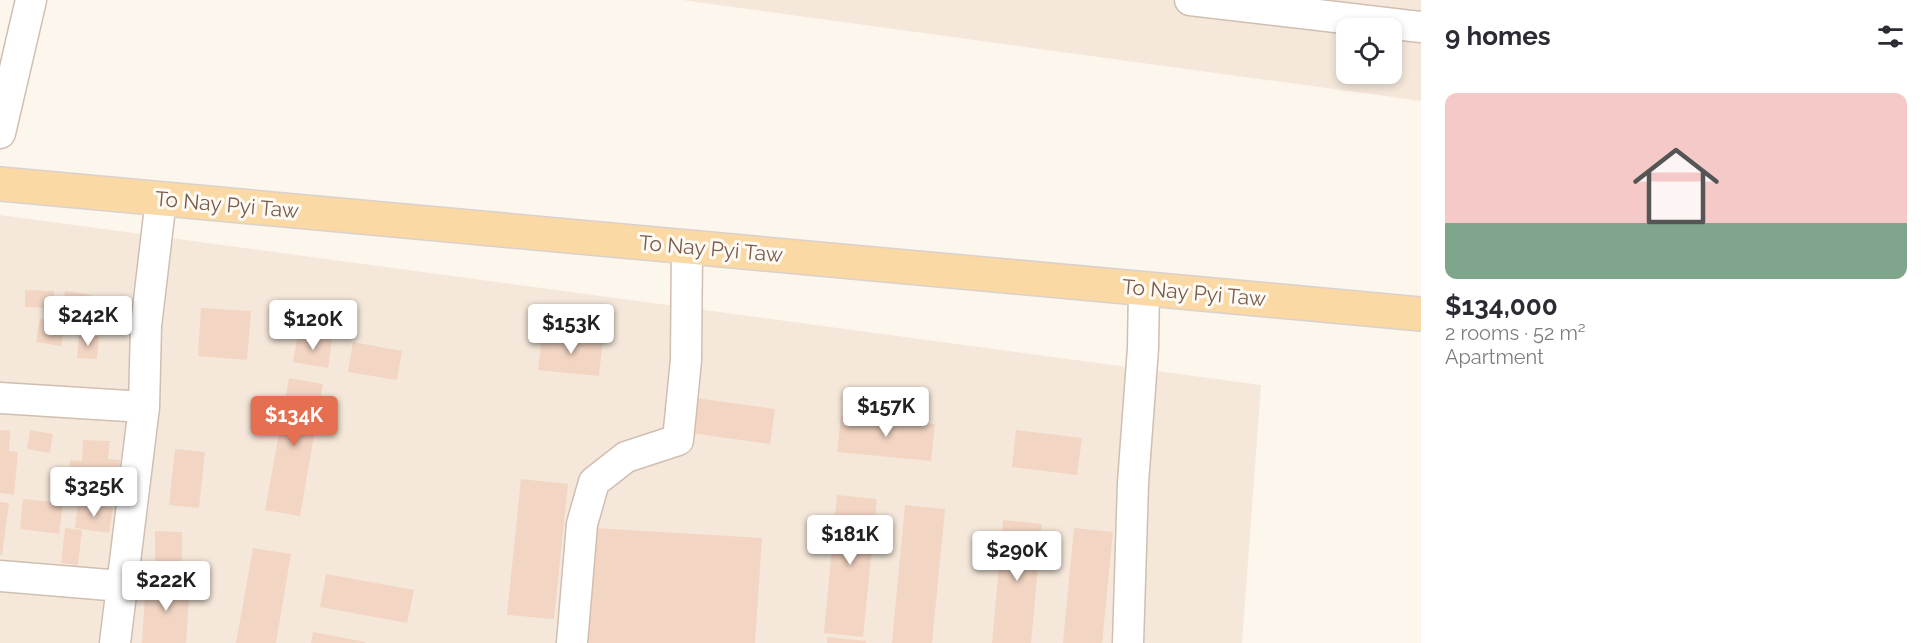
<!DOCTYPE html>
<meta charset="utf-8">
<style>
body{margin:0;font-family:Raleway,sans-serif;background:#f2f2f3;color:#2b2b33;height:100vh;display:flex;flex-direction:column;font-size:22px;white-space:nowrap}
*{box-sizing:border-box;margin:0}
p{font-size:20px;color:#7c7c81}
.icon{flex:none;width:33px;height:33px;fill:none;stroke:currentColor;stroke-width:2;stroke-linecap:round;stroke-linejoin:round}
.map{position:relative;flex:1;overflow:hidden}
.sheet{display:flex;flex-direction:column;background:#fff;width:510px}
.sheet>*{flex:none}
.buttons{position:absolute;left:1336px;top:18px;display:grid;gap:12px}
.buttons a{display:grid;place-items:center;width:66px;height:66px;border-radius:12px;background:#fff;box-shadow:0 3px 9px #0003;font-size:30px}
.price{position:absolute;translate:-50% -51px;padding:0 14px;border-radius:6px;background:#fff;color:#222;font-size:20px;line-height:39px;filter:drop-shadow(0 2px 3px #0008)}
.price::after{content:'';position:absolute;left:50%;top:36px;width:18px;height:14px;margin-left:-9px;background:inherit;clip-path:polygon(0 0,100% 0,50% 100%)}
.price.selected{background:#e76f51;color:#fff}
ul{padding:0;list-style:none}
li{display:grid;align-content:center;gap:12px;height:318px;padding:0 24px}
li span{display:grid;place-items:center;height:186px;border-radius:12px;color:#555}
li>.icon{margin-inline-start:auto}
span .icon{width:108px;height:108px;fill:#fffc;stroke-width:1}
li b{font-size:26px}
h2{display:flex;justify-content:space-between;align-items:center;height:72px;padding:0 24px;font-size:26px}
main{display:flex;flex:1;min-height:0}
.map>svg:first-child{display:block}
.residential{fill:#f5e8da;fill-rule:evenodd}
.building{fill:#f3d5c3}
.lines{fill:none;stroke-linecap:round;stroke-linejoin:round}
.minor-casing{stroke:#d1beb0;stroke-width:33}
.major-casing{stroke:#dad1cd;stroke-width:36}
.minor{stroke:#fff;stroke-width:30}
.major{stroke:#fbd9a5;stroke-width:33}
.labels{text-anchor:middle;stroke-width:6;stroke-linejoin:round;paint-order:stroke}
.street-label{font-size:21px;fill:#7a5c4d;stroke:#fffaf3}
</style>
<main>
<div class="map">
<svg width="1421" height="643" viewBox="0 0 1421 643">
<rect width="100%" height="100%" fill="#fdf6ec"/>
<path class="residential" d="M682,0H1421V101ZM1347,28H1392V74H1347Z
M0,215L1261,385L1242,643H0Z"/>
<path class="building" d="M25,290L54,291L53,308L25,307Z
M65,291L91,295L88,319L62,315Z
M91,304L120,305L119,322L90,320Z
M201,308L251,311L247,360L198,356Z
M40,319L65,323L61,346L36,342Z
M79,334L99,336L97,359L77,358Z
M298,334L332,339L328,368L293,362Z
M542,334L603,339L599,376L538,370Z
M353,342L402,351L397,380L348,372Z
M289,378L323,384L300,516L265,510Z
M696,398L775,409L770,444L691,433Z
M841,415L935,424L931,461L837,452Z
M0,430L10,431L9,451L18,452L14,495L0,493Z
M30,430L53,434L50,453L27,449Z
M1016,430L1082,438L1077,475L1012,467Z
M83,440L110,441L108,459L120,460L118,493L69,490L70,460L82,461Z
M175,449L205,452L199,508L169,505Z
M521,479L568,484L554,619L507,615Z
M837,495L877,499L863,637L824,633Z
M23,499L63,503L59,534L20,529Z
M0,502L9,503L2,555H0Z
M78,503L113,508L109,533L75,528Z
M905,505L945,509L932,643H892Z
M1003,520L1042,524L1031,643H992Z
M65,528L82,530L78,565L61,563Z
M594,528L762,538L755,643H587Z
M1074,528L1113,532L1102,643H1063Z
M155,531L182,532V578H155Z
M253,548L291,554L276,643H236Z
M326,574L414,590L407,623L320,607Z
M146,580L190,583L186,643H142Z
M313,632L366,642L365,643H311Z
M827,637L867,641L866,643H827Z"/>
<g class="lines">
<g class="minor-casing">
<path id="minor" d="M1190,0L1421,27
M0,133L31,0
M0,398L144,407L115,643
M144,407L146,326L161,199
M0,576L121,586
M572,643L582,524L594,482L626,457L678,440L686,360L687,247
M1128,643L1133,483L1143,348L1144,289"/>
</g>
<g class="major-casing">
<path id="major" d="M0,184L1421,314"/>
</g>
<use href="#minor" class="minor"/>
<use href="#major" class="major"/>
</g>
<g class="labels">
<g class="street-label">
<text transform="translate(227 205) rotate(5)" y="7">To Nay Pyi Taw</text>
<text transform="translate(711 249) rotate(5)" y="7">To Nay Pyi Taw</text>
<text transform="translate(1194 293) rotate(5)" y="7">To Nay Pyi Taw</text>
</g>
</g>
</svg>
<div class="buttons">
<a><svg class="icon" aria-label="locate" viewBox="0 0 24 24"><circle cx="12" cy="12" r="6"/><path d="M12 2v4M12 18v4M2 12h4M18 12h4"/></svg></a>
</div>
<b class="price" style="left:88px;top:347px">$242K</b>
<b class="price" style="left:313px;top:351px">$120K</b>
<b class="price" style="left:571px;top:355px">$153K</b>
<b class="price" style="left:886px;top:438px">$157K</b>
<b class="price selected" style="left:294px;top:447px">$134K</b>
<b class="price" style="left:94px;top:518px">$325K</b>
<b class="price" style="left:850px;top:566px">$181K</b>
<b class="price" style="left:1017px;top:582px">$290K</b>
<b class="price" style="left:166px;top:612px">$222K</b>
</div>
<section class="sheet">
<h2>9 homes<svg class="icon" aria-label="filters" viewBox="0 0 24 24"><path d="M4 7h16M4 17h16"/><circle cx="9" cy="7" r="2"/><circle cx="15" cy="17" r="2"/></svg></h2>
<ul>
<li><span style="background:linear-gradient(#f6c9c9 70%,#7fa58c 0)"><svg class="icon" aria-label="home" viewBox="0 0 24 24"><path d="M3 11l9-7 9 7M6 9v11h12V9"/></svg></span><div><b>$134,000</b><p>2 rooms · 52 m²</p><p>Apartment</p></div></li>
</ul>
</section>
</main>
